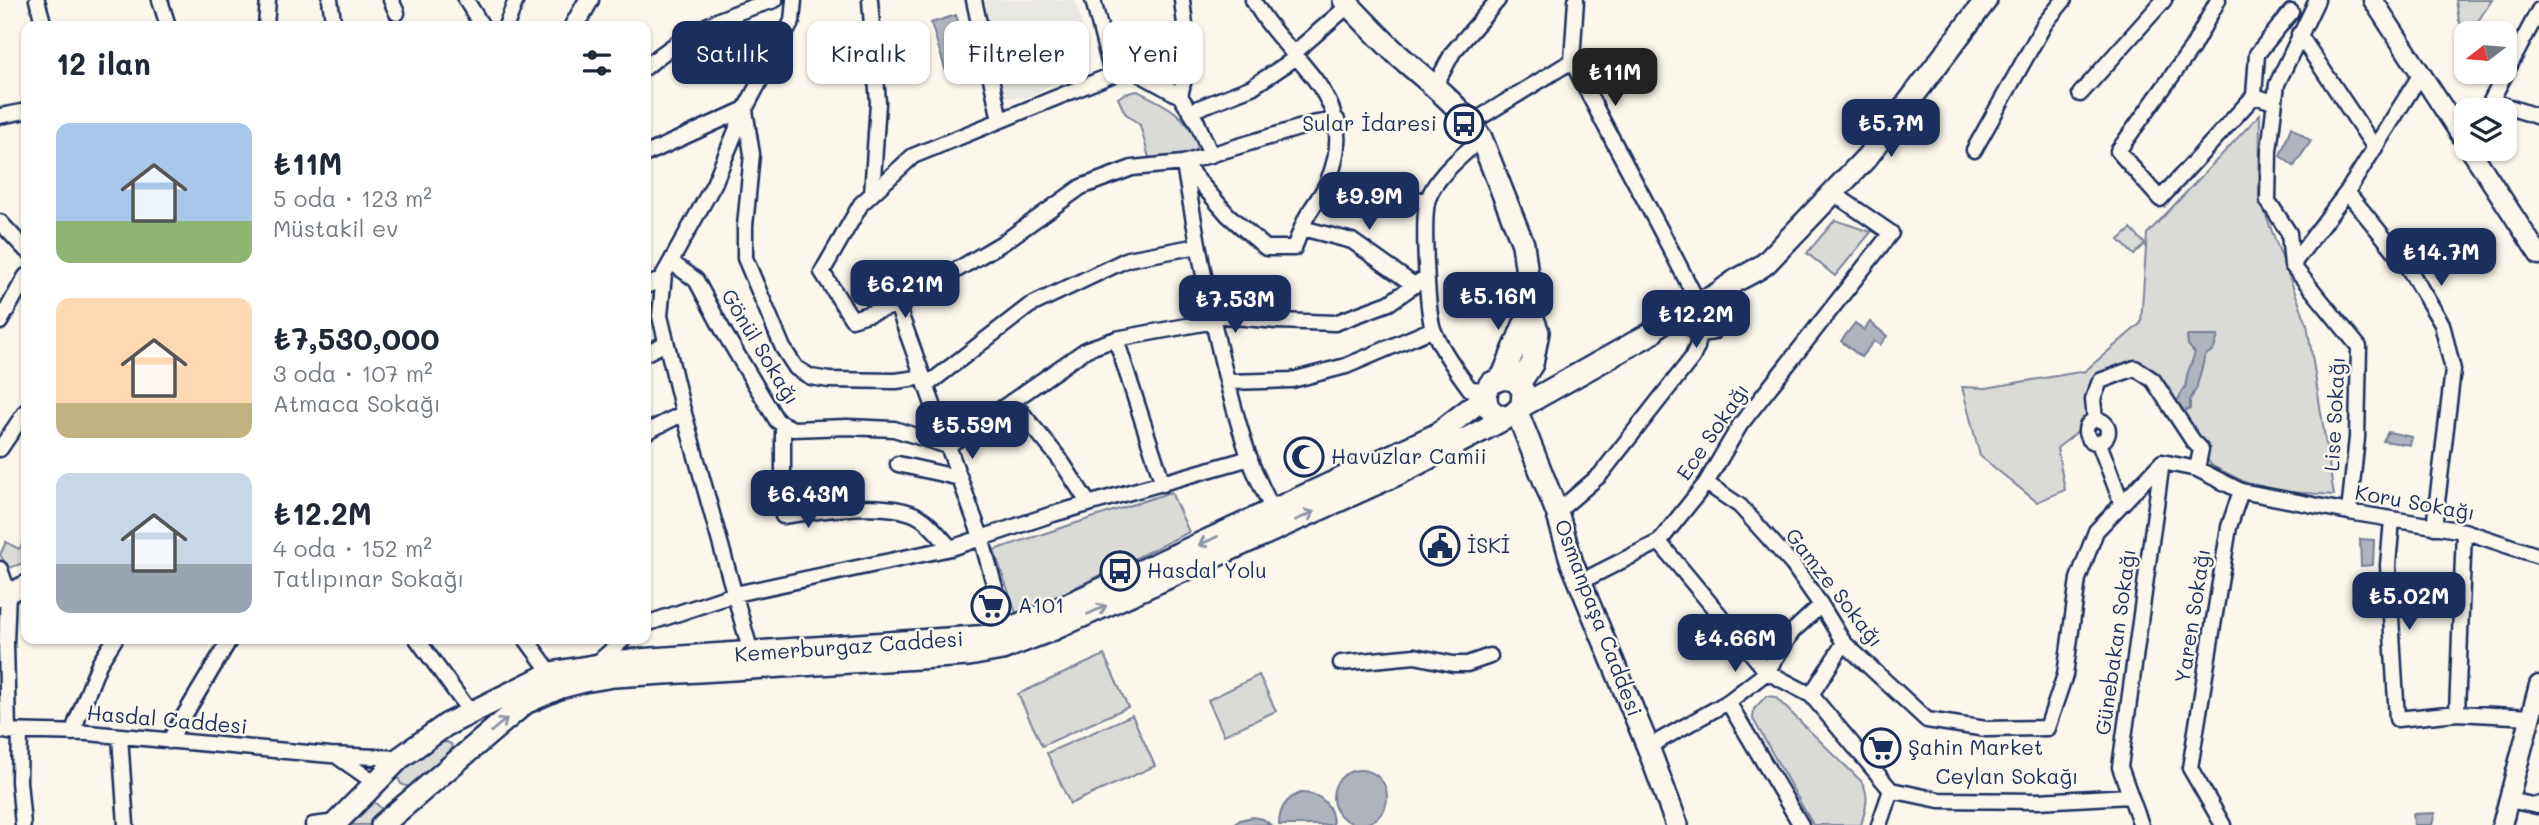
<!DOCTYPE html>
<html lang="tr">
<meta charset="utf-8">
<style>
body{margin:0;font-family:Mali,sans-serif;background:#f2f2f3;color:#1f2937;height:100vh;display:flex;flex-direction:column;font-size:26px;white-space:nowrap}
*{box-sizing:border-box;margin:0}
p{font-size:23px;color:#747a83}
.icon{flex:none;width:38px;height:38px;fill:none;stroke:currentColor;stroke-width:2;stroke-linecap:round;stroke-linejoin:round}
.map{position:relative;flex:1;overflow:hidden}
.side{position:absolute;left:21px;top:21px;width:630px;height:623px;display:flex;flex-direction:column;background:#fff;border-radius:14px;box-shadow:0 2px 5px #0004}
.side>*{flex:none}
.guide{position:absolute;left:672px;top:21px;width:665px;height:63px;display:flex;gap:14px}
.needle{width:46px;rotate:254deg}
.buttons{position:absolute;left:2454px;top:21px;display:grid;gap:14px}
.buttons a{display:grid;place-items:center;width:63px;height:63px;border-radius:14px;background:#fff;box-shadow:0 2px 5px #0004;font-size:35px}
.price{position:absolute;translate:-50% -60px;padding:0 16px;border-radius:14px;background:#1b2f5e;color:#fff;font-size:23px;line-height:46px;filter:drop-shadow(0 2px 4px #0008)}
.price::after{content:'';position:absolute;left:50%;top:42px;width:21px;height:16px;margin-left:-10px;background:inherit;clip-path:polygon(0 0,100% 0,50% 100%)}
.price.active{background:#222;color:#fff}
ul{padding:0;list-style:none}
li{display:flex;align-items:center;gap:21px;height:175px;padding:0 35px}
li span{display:grid;place-items:center;flex:none;width:196px;height:140px;border-radius:14px;color:#555}
li>.icon{margin-inline-start:auto}
span .icon{width:84px;height:84px;fill:#fffc;stroke-width:1}
li b{font-size:30px}
h2{display:flex;justify-content:space-between;align-items:center;height:84px;padding:0 35px;font-size:30px}
.tag{padding:0 24px;border-radius:14px;background:#fff;box-shadow:0 2px 5px #0004;font-size:24px;line-height:63px}
.tag.active{background:#1b2f5e;color:#fff}
.map>svg:first-child{display:block}
.built{fill:#eae8e2}
.green{fill:#dadad7;stroke:#7a849a;stroke-width:2}
.water{fill:#afb3bb;stroke:#747e96;stroke-width:2}
.lines{fill:none;stroke-linecap:round;stroke-linejoin:round}
.minor-casing{stroke:#1b2f5e;stroke-width:19}
.tertiary-casing{stroke:#1b2f5e;stroke-width:23}
.secondary-casing{stroke:#1b2f5e;stroke-width:26}
.minor{stroke:#fbf7ec;stroke-width:14}
.tertiary{stroke:#fbf7ec;stroke-width:18}
.secondary{stroke:#fbf7ec;stroke-width:21}
.oneway{stroke:#8b93a5}
.labels{text-anchor:middle;stroke-width:5;stroke-linejoin:round;paint-order:stroke}
.poi-label{font-size:21px;fill:#1b2f5e;stroke:#fbf7ec;text-anchor:start}
.street-label{font-size:21px;fill:#1b2f5e;stroke:#fbf7ec}
</style>
<div class="map">
<svg width="2539" height="825" viewBox="0 0 2539 825">
<rect width="100%" height="100%" fill="#fbf7ec"/>
<filter id="ink" filterUnits="userSpaceOnUse"><feTurbulence type="fractalNoise" baseFrequency=".0143" numOctaves="2"/><feDisplacementMap in="SourceGraphic" scale="14" xChannelSelector="R" yChannelSelector="G"/><feConvolveMatrix kernelMatrix="1 2 1 2 8 2 1 2 1" color-interpolation-filters="sRGB"/></filter>
<g filter="url(#ink)">
<path class="built" d="M985,0H1075L1082,22L1080,44L1072,62L1057,81L1039,92L1023,98L998,96Z"/>
<path class="green" d="M2456,0H2492L2470,33H2466L2459,21Z
M1137,91C1166,105 1184,113 1199,143L1192,156L1149,158L1140,125L1125,113L1118,98L1124,94Z
M2260,114L2259,197L2307,324L2334,495L2261,490L2212,466L2137,363L2102,375C2091,418 2094,421 2057,448L2065,490L2037,502L1980,456L1962,387L1986,388L2085,371L2141,323L2147,234Z
M1835,220L1871,232L1835,276L1807,253Z
M2131,229L2145,244L2134,255L2119,240Z
M1171,492L1189,532L1017,616L994,550Z
M26,539V562L9,568L0,555L6,542L19,549Z
M1104,655L1128,707L1042,746L1018,694Z
M1259,675L1276,711L1224,735L1208,700Z
M1766,696L1775,697L1861,781C1871,795 1865,810 1861,825H1813L1753,719L1754,709Z
M1132,715L1155,766L1070,804L1047,753Z
M447,742L451,744L453,749L450,754L411,788L401,784L397,776L399,773L437,743Z
M371,799L383,810L372,825H346Z"/>
<path class="water" d="M956,15L971,64L946,72L931,23Z
M2291,127L2311,141L2294,166L2280,156Z
M1870,322L1887,336L1880,345L1874,341L1861,357L1841,341L1855,323L1864,330Z
M2187,336H2218L2214,349L2205,356L2196,389L2190,400V409L2179,413L2174,407L2186,385L2187,375L2195,353L2188,345Z
M2388,432L2412,437L2410,445L2383,441Z
M2360,539L2374,540L2373,565L2361,566Z
M1333 797a27 27 0 1 1 54 0a27 27 0 1 1-54 0Z
M1301,793C1321,793 1333,805 1333,825H1279C1279,809 1286,798 1301,793Z
M2435,813L2432,825H2414L2413,814Z
M1252,817L1263,819L1271,825H1233L1240,820Z"/>
<g class="lines">
<g class="minor-casing">
<path id="minor" d="M37,0L44,26
M160,0L168,26
M330,0L334,26
M391,0L397,13
M466,0L482,26
M870,0L878,103L872,194
M974,0L1000,120
M1093,0L1112,74
M2218,0L2192,48L2118,151L2160,199L2254,96
M2539,10L2491,101L2539,117
M266,26L268,0
M506,26L516,0
M2299,34L2375,148
M1294,53L1349,5
M1572,61L1576,0
M646,67C686,32 724,15 775,0
M2421,74L2347,192L2407,266L2442,324L2453,370L2434,527
M1435,86L1453,52L1498,0
M2080,94L2164,0
M1180,96L1189,57L1182,0
M2274,102L2254,96L2257,54L2291,12
M745,109L714,184L664,274L660,316L681,403L751,653
M745,110L752,154L745,226V258L783,348L796,368L811,377L829,380L896,381L924,377
M1191,111L1252,87L1297,57
M0,116L26,111
M1471,123L1572,61C1612,142 1657,220 1697,301
M1481,138C1463,156 1437,174 1428,199C1422,217 1427,310 1433,329C1440,347 1458,373 1470,389L1487,390
M1974,150L2045,23L2064,0
M646,154L745,109L792,21L794,0
M1211,155L1197,122L1180,96L1129,68L913,156L861,204L822,272L852,319L897,305L1004,242L1081,187L1132,168L1183,163L1312,124L1337,120
M1183,163L1228,215L1266,248H1294C1298,238 1302,227 1306,218C1313,205 1323,194 1328,181C1364,96 1288,64 1253,0
M1184,165C1201,262 1218,363 1249,457C1255,475 1265,493 1273,511
M1328,182L1427,201
M2347,192L2292,265L2359,347L2357,438L2349,512
M0,222L26,250
M1302,228L1352,241L1414,285
M671,262L696,280L725,334L777,421L793,429L847,427L894,429L948,446L1087,349L1116,339L1163,484
M2292,265L2289,233L2268,201L2269,151L2277,84L2317,0
M646,286L663,279
M897,305L981,537L1007,631
M1213,315L1277,321L1335,323L1389,303L1426,277
M0,322L26,276
M1116,339L1214,321
M646,353L666,343
M1229,382L1292,380L1346,366L1433,329
M927,385L1029,306L1128,259L1198,246
M1012,401L1059,458L1089,504
M2086 431a11 11 0 1 1 22 0a11 11 0 1 1-22 0Z
M2095,420L2093,399L2100,381L2135,368L2153,380L2193,441L2201,449L2197,469
M783,425V516C818,511 895,497 924,520C934,528 942,539 951,548
M646,432L684,413
M2099,443L2122,504
M0,449L26,411
M2162,462L2197,469L2241,491L2229,527L2190,768L2223,825
M898,464L960,478
M1706,483L1740,506L1793,565L1821,605L1844,643L1927,720L1986,729L2047,728L2065,675L2078,579L2096,531L2162,462
M2241,491L2349,512L2464,531L2539,556
M1557,512L1600,475L1692,358L1697,347L1700,330
M2392,520L2388,565L2397,719L2457,713
M2464,531L2457,713L2531,717
M1659,542L1767,672L1811,695L1891,790L1939,800L2038,801L2130,796
M0,569L8,592L6,643L8,732
M1580,582L1659,542L1706,483L1740,425L1891,233L1833,193
M646,624L735,594L951,548L1053,514L1250,458
M417,639L470,712
M526,639L551,673
M1341,663L1415,656L1453,664H1467L1490,656
M596,664L624,639
M1811,695L1844,643
M1728,702L1801,825
M0,731L88,733L330,755L400,758
M20,732L19,781L23,825
M72,733L99,664L115,639
M120,736L126,825
M169,741L230,639
M1648,747L1728,702L1767,672L1792,632L1821,605
M338,757L374,782
M2509,800L2537,806L2539,804
M313,825L337,822
M1879,825L1891,790
M2141,825L2120,767L2162,462"/>
</g>
<g class="tertiary-casing">
<path id="tertiary" d="M2373,0L2466,143
M574,26L589,0
M2470,149L2539,255
M0,597L26,585
M2502,825L2539,685"/>
</g>
<g class="secondary-casing">
<path id="secondary" d="M1344,0C1361,18 1379,37 1397,54C1427,81 1459,104 1481,138L1523,244L1533,319L1538,332L1532,364L1519,384
M1707,300L1716,306L1718,321L1711,329L1700,330C1690,325 1684,312 1694,303C1699,299 1705,301 1710,298C1720,294 1728,285 1737,280C1748,274 1756,271 1766,263L1867,157L1986,0
M1502,378L1524,325L1533,319
M1522,406L1652,333L1657,326L1690,309
M1517,412L1557,512L1572,563L1648,747L1677,825
M334,825L400,758L446,725L551,673L623,661L991,636L1065,606L1436,435L1485,397
M382,825L525,703L561,687L584,681L614,676L969,655L1002,649L1054,629L1400,473L1512,415L1522,406L1523,390L1515,380L1502,378L1490,384C1481,400 1488,415 1506,417"/>
</g>
<use href="#minor" class="minor"/>
<use href="#tertiary" class="tertiary"/>
<use href="#secondary" class="secondary"/>
</g>
<defs><path id="oneway-shaft" d="M-6 0H5M1.5-3L5.5 0L1.5 3" fill="none" stroke-width="1.6" stroke-linecap="round" stroke-linejoin="round" transform="scale(1.75)"/></defs>
<g class="oneway">
<use href="#oneway-shaft" transform="translate(1305 516) rotate(-24)"/>
<use href="#oneway-shaft" transform="translate(1208 541) rotate(155)"/>
<use href="#oneway-shaft" transform="translate(1097 610) rotate(-24)"/>
<use href="#oneway-shaft" transform="translate(499 725) rotate(-40)"/>
</g>
</g>
<defs>
<g id="bus-ring" transform="scale(2.0125)"><circle r="9.5" fill="#fbf7ec" stroke="#1b2f5e" stroke-width="1.5"/><path d="M-5-6H5V4H4V6H2V4H-2V6H-4V4H-5ZM-3.5-4V0h7V-4ZM-3.5 1.2v1.5H-2V1.2ZM2 1.2v1.5H3.5V1.2Z" fill="#1b2f5e"/></g>
<g id="mosque-ring" transform="scale(2.0125)"><circle r="9.5" fill="#fbf7ec" stroke="#1b2f5e" stroke-width="1.5"/><path d="M3.5-4.9A6 6 0 1 0 3.5 4.9A5 5 0 1 1 3.5-4.9Z" fill="#1b2f5e"/></g>
<g id="civic-ring" transform="scale(2.0125)"><circle r="9.5" fill="#fbf7ec" stroke="#1b2f5e" stroke-width="1.5"/><path d="M-.6-6.5H3V-4.5H.6V-3L4-1V1h2V6H-6V1h2V-1L-.6-3ZM-1.2 2.5V6h2.4V2.5Z" fill="#1b2f5e"/></g>
<g id="supermarket-ring" transform="scale(2.0125)"><circle r="9.5" fill="#fbf7ec" stroke="#1b2f5e" stroke-width="1.5"/><path d="M-6-5.5h2.5l.6 2H6L4.5 2H-2.5L-4.4-4H-6ZM-1.5 3.2a1.3 1.3 0 1 0 .1 0ZM3 3.2a1.3 1.3 0 1 0 .1 0Z" fill="#1b2f5e"/></g>
</defs>
<g fill-rule="evenodd">
<use href="#bus-ring" x="1464" y="124"/>
<use href="#mosque-ring" x="1304" y="457"/>
<use href="#civic-ring" x="1440" y="546"/>
<use href="#bus-ring" x="1120" y="571"/>
<use href="#supermarket-ring" x="991" y="606"/>
<use href="#supermarket-ring" x="1881" y="748"/>
</g>
<g class="labels">
<g class="poi-label">
<text x="1437" y="131" text-anchor="end">Sular İdaresi</text>
<text x="1331" y="464">Havuzlar Camii</text>
<text x="1467" y="553">İSKİ</text>
<text x="1147" y="578">Hasdal Yolu</text>
<text x="1018" y="613">A101</text>
<text x="1908" y="755">Şahin Market</text>
</g>
<g class="street-label">
<text transform="translate(760 347) rotate(59)" y="7">Gönül Sokağı</text>
<text transform="translate(2335 414) rotate(-87)" y="7">Lise Sokağı</text>
<text transform="translate(1713 432) rotate(-56)" y="7">Ece Sokağı</text>
<text transform="translate(2415 503) rotate(10)" y="7">Koru Sokağı</text>
<text transform="translate(1834 588) rotate(52)" y="7">Gamze Sokağı</text>
<text transform="translate(2193 616) rotate(-81)" y="7">Yaren Sokağı</text>
<text transform="translate(1598 618) rotate(69)" y="7">Osmanpaşa Caddesi</text>
<text transform="translate(2116 642) rotate(-82)" y="7">Günebakan Sokağı</text>
<text transform="translate(849 647) rotate(-4)" y="7">Kemerburgaz Caddesi</text>
<text transform="translate(167 720) rotate(5)" y="7">Hasdal Caddesi</text>
<text x="2007" y="784">Ceylan Sokağı</text>
</g>
</g>
</svg>
<div class="buttons">
<a><svg class="needle" viewBox="-14 -14 28 28"><path d="M0-13l5 13h-10z" fill="#e53935"/><path d="M0 13l5-13h-10z" fill="#747a83"/></svg></a>
<a><svg class="icon" aria-label="layers" viewBox="0 0 24 24"><path d="M12 4l9 5-9 5-9-5zM3 14l9 5 9-5"/></svg></a>
</div>
<b class="price active" style="left:1615px;top:108px">₺11M</b>
<b class="price" style="left:1891px;top:159px">₺5.7M</b>
<b class="price" style="left:1369px;top:232px">₺9.9M</b>
<b class="price" style="left:2441px;top:288px">₺14.7M</b>
<b class="price" style="left:905px;top:320px">₺6.21M</b>
<b class="price" style="left:1498px;top:332px">₺5.16M</b>
<b class="price" style="left:1235px;top:335px">₺7.53M</b>
<b class="price" style="left:1696px;top:350px">₺12.2M</b>
<b class="price" style="left:972px;top:461px">₺5.59M</b>
<b class="price" style="left:808px;top:530px">₺6.43M</b>
<b class="price" style="left:2409px;top:632px">₺5.02M</b>
<b class="price" style="left:1735px;top:674px">₺4.66M</b>
<div class="guide">
<a class="tag active">Satılık</a>
<a class="tag">Kiralık</a>
<a class="tag">Filtreler</a>
<a class="tag">Yeni</a>
</div>
<section class="side">
<h2>12 ilan<svg class="icon" aria-label="filters" viewBox="0 0 24 24"><path d="M4 7h16M4 17h16"/><circle cx="9" cy="7" r="2"/><circle cx="15" cy="17" r="2"/></svg></h2>
<ul>
<li><span style="background:linear-gradient(#a9c7e8 70%,#8fb573 0)"><svg class="icon" aria-label="home" viewBox="0 0 24 24"><path d="M3 11l9-7 9 7M6 9v11h12V9"/></svg></span><div><b>₺11M</b><p>5 oda · 123 m²</p><p>Müstakil ev</p></div></li>
<li><span style="background:linear-gradient(#ffd9b3 75%,#c2b280 0)"><svg class="icon" aria-label="home" viewBox="0 0 24 24"><path d="M3 11l9-7 9 7M6 9v11h12V9"/></svg></span><div><b>₺7,530,000</b><p>3 oda · 107 m²</p><p>Atmaca Sokağı</p></div></li>
<li><span style="background:linear-gradient(#c9d6e8 65%,#9aa5b1 0)"><svg class="icon" aria-label="home" viewBox="0 0 24 24"><path d="M3 11l9-7 9 7M6 9v11h12V9"/></svg></span><div><b>₺12.2M</b><p>4 oda · 152 m²</p><p>Tatlıpınar Sokağı</p></div></li>
</ul>
</section>
</div>
